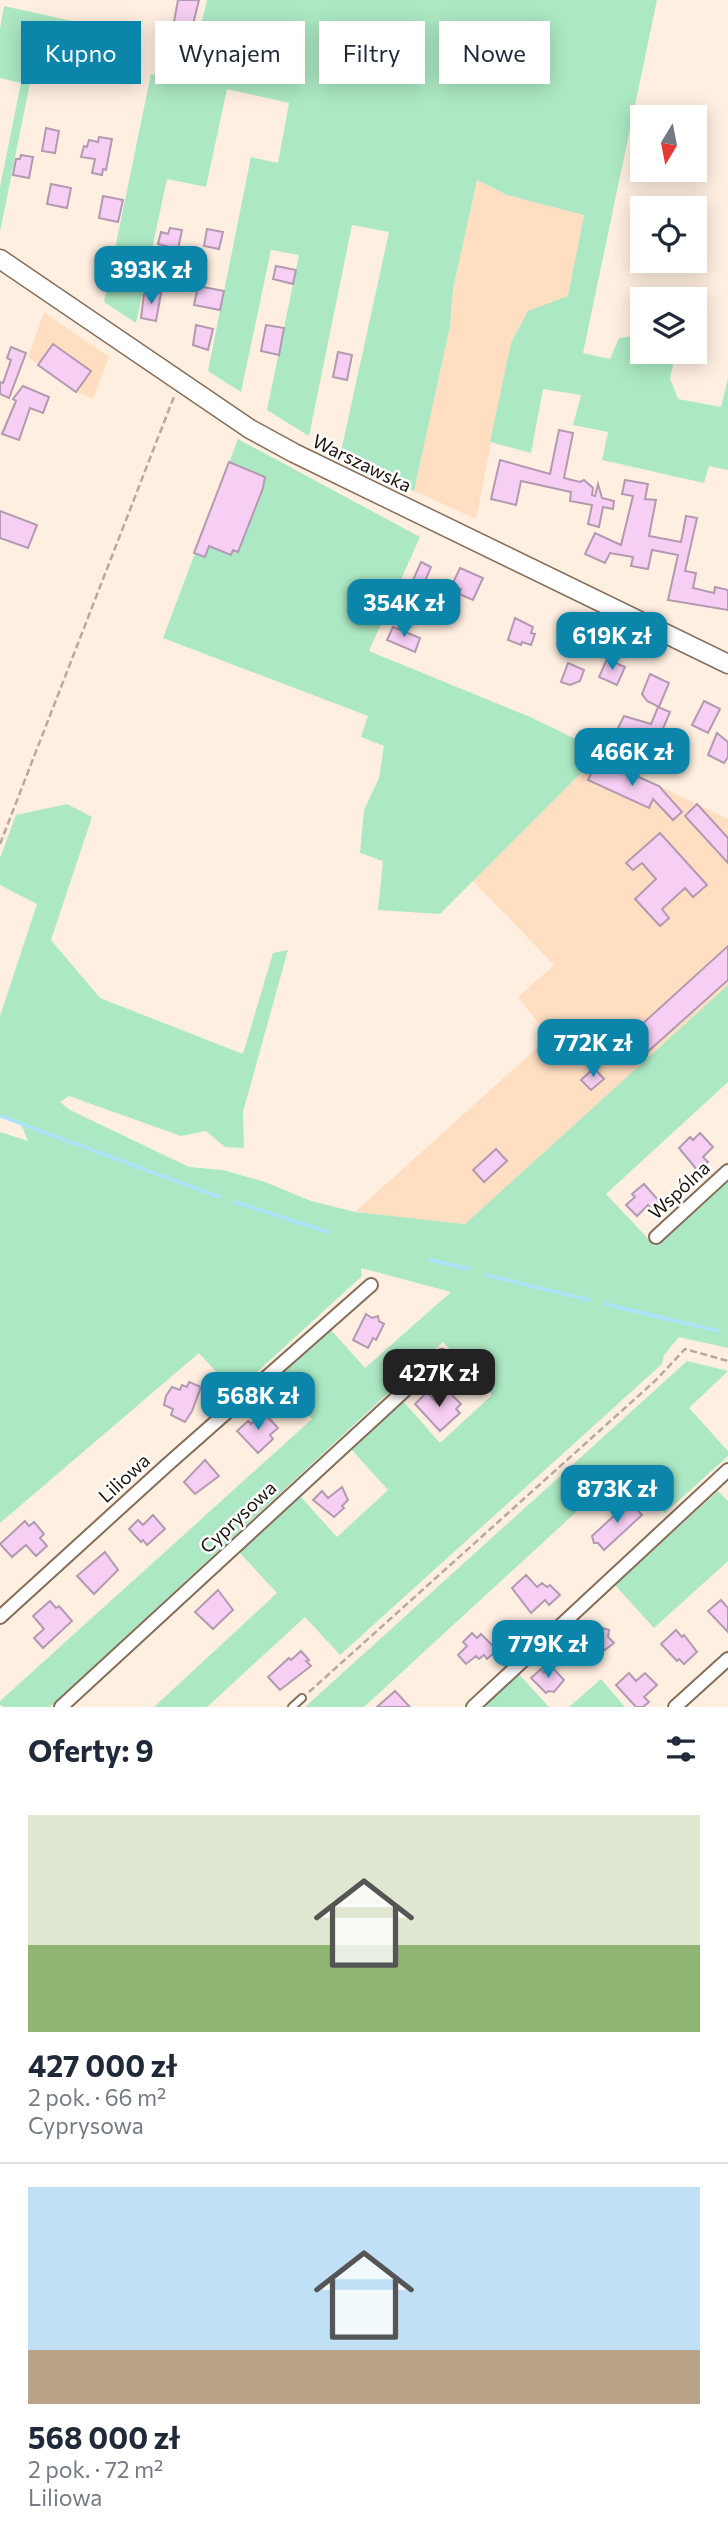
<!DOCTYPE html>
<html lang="pl">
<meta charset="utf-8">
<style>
body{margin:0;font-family:Commissioner,sans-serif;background:#f2f2f3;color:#1f2937;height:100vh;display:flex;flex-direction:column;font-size:26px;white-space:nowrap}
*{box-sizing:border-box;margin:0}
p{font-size:23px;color:#747a83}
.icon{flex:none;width:38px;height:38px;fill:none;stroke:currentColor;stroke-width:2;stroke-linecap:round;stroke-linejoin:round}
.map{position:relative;height:1707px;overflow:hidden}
.panel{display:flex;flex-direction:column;background:#fff;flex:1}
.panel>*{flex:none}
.guide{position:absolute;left:21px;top:21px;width:686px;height:63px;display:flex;gap:14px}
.needle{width:46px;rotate:190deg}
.tools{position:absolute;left:630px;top:105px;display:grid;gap:14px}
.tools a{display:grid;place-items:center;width:77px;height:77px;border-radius:0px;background:#fff;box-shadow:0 4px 18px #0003;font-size:35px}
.price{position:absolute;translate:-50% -60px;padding:0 16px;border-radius:14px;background:#0b86aa;color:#fff;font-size:23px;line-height:46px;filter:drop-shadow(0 2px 4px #0008)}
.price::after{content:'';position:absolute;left:50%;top:42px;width:21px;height:16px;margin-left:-10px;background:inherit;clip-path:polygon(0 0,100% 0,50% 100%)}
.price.selected{background:#222;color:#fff}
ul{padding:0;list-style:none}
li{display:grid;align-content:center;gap:14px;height:371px;padding:0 28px}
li+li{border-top:2px solid #e0e1e3}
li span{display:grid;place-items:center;height:217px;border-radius:0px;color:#555}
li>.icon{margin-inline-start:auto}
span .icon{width:126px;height:126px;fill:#fffc;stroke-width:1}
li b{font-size:30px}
h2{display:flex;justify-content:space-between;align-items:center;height:84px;padding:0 28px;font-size:30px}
.tag{padding:0 24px;border-radius:0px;background:#fff;box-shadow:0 4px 18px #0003;font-size:24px;line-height:63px}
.tag.selected{background:#0b86aa;color:#fff}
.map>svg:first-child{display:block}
.built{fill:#ffdec2}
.green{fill:#ace8c3}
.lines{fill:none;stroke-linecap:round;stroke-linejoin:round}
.stream{stroke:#ace3fd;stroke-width:3.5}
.building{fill:#f7cff4;stroke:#b29ab0;stroke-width:2}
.lane-casing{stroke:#856e59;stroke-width:10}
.street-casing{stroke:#856e59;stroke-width:16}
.secondary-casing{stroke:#856e59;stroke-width:21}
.path{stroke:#b7a99d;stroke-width:2.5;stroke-dasharray:7 3.5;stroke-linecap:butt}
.lane{stroke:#fff;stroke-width:6}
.street{stroke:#fff;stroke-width:12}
.secondary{stroke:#fff;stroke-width:18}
.labels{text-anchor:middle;stroke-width:5;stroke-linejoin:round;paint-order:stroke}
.street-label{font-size:19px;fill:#1b120a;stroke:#fff}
</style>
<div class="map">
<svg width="728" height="1707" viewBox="0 0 728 1707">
<rect width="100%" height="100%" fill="#ffefe1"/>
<path class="built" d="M477,180L507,195L584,214L568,297L528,311L511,343L476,519L414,491L450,326L453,289Z
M44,312L109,357L93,399L76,392L28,357Z
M598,756L728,819V985L465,1224L355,1212L549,1037L518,997L554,965L472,880Z"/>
<path class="green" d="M207,0H657L583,353L610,359L619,338L642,335V352H676L670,378L678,399L721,407L728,378V470L709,466L704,483L602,460L608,432L573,425L581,395L543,389L531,453L490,442L511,343L528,311L568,296L584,215L507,195L477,180L453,289L450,326L414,491L340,456L389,232L352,225L309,436L267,410L299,255L271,250L241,392L208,371L251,157L278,163L289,103L227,89L206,187L167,179L136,323L104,302L151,74L188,81Z
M4,6L108,29L105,44L88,54L83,73L34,63L0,232V187L21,83L0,78V29Z
M238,439L420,537L369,651L530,717L601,751L598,756L440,914L378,910L383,861L360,853L364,810L379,778L384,746L361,737L368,716L163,638Z
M67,804L92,817L51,940L100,998L243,1054L273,953L288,950L243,1112L244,1148L225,1147L206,1131L181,1136L69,1096L60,1102L70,1110L189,1167L223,1170L265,1182L311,1201L355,1212L465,1224L728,985V1082L606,1194L655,1246L728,1180V1348L679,1337L664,1355L662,1364L340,1655L305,1617L207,1707H154L277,1593L239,1552L300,1496L337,1537L388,1490L351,1449L403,1401L440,1443L492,1395L443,1342L50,1707H4L0,1705V1701L312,1419L277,1379L331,1330L365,1368L451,1292L361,1268L362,1276L235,1392L199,1353L0,1523V1132L28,1141L21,1124L0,1115V1016L37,904L0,885V858L16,815Z
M687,1361L728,1371L689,1408L728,1451V1456L665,1513L624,1468L364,1707H305Z
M718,1491L728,1501V1561L654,1628L615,1585Z
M518,1673L549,1707H482Z
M601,1679L625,1707H569Z"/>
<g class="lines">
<path class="stream" d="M0,1116L219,1197
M235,1202L328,1232
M430,1260L469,1269
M486,1275L589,1300
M605,1304L718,1331"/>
</g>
<path class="building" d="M178,0H199L191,32L173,27Z
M46,128L59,131L55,153L42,151Z
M99,137L112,139L106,170L103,169L102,175L92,173L95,159L81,157L84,146L87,147L89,140L98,142Z
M21,155L33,157L29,178L13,175L16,159H20Z
M51,184L71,188L67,208L47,204Z
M103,196L123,200L118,222L99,218Z
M170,228L182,230L178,249L158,244L161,232L168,234Z
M207,229L223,232L219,249L204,246Z
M153,254L165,256L160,278L149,276Z
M276,266L296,270L293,284L273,279Z
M198,286L224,291L220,310L194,305Z
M150,291L161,293L156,321L141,318L144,294L150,295Z
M196,325L213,329L208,350L193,345Z
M266,325L284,328L279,355L261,351Z
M53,344L91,371L76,392L38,365Z
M11,347L26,353L9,398L0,394V382L3,383L11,360L7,358Z
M338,352L352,355L347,380L333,377Z
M23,386L49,397L43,413L30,408L19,440L2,434L16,401L13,399Z
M559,430L573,433L564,478L580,482L584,480L593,488L592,495L595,496L598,484L602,498L614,501L613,509L603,507L599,527L588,524L592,505L570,501L571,492L521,481L516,505L491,499L500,460L550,474Z
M229,462L265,477L263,488L238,552L233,550L231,555L209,546L205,557L194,553Z
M625,480L648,484L645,499L656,500L649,536L681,542L686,516L697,518L685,571L696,573L693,588L714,593L715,587L728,590V610L668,600L678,555L652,550L648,569L631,566L633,557L610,553L605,563L585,554L595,533L621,545L633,496L622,494Z
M0,511L37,525L28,548L0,538Z
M421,562L431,567L413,609L402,605Z
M460,568L483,578L473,600L459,594L461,589L452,585Z
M515,618L533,627L531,633L535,634L531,645L522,642L521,645L508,640Z
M393,627L420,638L415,652L387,640Z
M607,659L625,667L617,685L599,677Z
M568,663L584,670L580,681L570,685L561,682Z
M650,674L669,683L659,707L647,701L642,694Z
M704,701L720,709L708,733L692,725Z
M658,707L670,712L650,759L633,752L639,737L618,728L624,716L651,724Z
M717,733L728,742V757L724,763L708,755Z
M598,759L659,786L682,812L673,820L653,799L649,808L588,780Z
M697,804L728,838V863L685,816Z
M660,833L707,885L693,897L685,888L662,909L669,918L660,926L635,899L656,879L642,863L633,870L626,863Z
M728,946V980L644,1055L628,1037Z
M594,1068L604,1079L591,1090L581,1080Z
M700,1133L713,1147L703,1157L708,1162L698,1171L679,1148L690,1137L693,1140Z
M496,1149L507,1161L484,1182L473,1170Z
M644,1184L659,1201L651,1209L648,1205L637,1216L626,1205L635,1197L632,1194Z
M366,1314L372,1318L378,1316L379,1321L384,1324L376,1340L373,1338L368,1348L353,1340Z
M189,1382L201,1387L192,1411L185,1422L171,1415L173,1409L164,1405L166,1396L172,1387L180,1390L182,1385L187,1387Z
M427,1392L437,1403L449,1392L461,1404L456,1409L460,1413L440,1431L415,1404Z
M263,1412L278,1428L270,1435L273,1439L258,1453L237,1431L248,1421L251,1424Z
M205,1460L219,1476L195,1494L184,1482Z
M342,1487L348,1500L342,1506L344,1508L334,1517L313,1500L322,1491L328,1498Z
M630,1501L637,1504L636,1508L642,1515L604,1550L598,1543H594L592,1536Z
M153,1515L165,1529L147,1545L143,1540L141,1542L129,1529L138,1520L143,1525Z
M25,1521L29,1526L34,1522L44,1534L40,1538L47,1546L36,1556L26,1545L12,1557L0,1544Z
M105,1552L118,1570L94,1594L77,1576Z
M526,1575L537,1587L542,1583L547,1587L550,1585L560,1595L549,1605L545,1600L531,1613L512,1588Z
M218,1590L233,1610L213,1629L195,1612Z
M721,1600L728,1608V1632L708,1611Z
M50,1601L56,1608L59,1606L72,1621L43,1648L34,1638L44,1629L33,1616Z
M599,1627L609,1630L608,1637L614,1643L605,1650L602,1647L594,1654L583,1642Z
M676,1630L682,1637L684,1635L697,1652L684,1664L679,1659L677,1661L661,1644Z
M472,1633L477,1638L481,1634L497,1650L487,1659L484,1655L479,1659L476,1656L466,1664L458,1655L467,1646L463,1642Z
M301,1651L309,1660L306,1661L311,1666L280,1690L268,1677L289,1658L291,1660Z
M551,1666L564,1680L554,1692L549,1691L546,1693L531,1678L541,1669L544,1673Z
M629,1673L636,1681L645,1673L657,1685L644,1697L649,1702L643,1707H636L616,1685Z
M395,1691L410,1707H377Z"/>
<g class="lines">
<g class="lane-casing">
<path id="lane" d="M292,1707L302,1698"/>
</g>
<g class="street-casing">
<path id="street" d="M656,1237L728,1171
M0,1617L167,1465L371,1285
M61,1707L442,1356
M473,1707L728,1470
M675,1707L728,1659"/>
</g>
<g class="secondary-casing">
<path id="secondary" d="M0,259L250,429L294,453L728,664"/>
</g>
<path class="path" d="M0,844L175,394
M309,1692L656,1380L685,1349L728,1361"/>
<use href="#lane" class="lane"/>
<use href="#street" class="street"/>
<use href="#secondary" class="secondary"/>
</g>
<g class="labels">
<g class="street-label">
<text transform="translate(362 463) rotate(26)" y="7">Warszawska</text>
<text transform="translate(679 1190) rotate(-43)" y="7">Wspólna</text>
<text transform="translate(124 1478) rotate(-43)" y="7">Liliowa</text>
<text transform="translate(238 1517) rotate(-43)" y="7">Cyprysowa</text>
</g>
</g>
</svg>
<div class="tools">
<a><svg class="needle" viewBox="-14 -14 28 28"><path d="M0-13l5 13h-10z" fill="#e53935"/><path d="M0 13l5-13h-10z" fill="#747a83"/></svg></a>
<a><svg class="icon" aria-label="locate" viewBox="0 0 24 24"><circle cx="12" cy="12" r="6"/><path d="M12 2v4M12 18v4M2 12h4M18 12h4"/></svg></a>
<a><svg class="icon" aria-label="layers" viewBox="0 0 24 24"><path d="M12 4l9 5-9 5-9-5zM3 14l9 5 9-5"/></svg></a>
</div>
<b class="price" style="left:151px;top:306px">393K zł</b>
<b class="price" style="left:404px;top:639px">354K zł</b>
<b class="price" style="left:612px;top:672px">619K zł</b>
<b class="price" style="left:632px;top:788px">466K zł</b>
<b class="price" style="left:593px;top:1079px">772K zł</b>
<b class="price selected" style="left:439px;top:1409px">427K zł</b>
<b class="price" style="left:258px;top:1432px">568K zł</b>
<b class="price" style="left:617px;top:1525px">873K zł</b>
<b class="price" style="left:548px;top:1680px">779K zł</b>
<div class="guide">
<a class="tag selected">Kupno</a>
<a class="tag">Wynajem</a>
<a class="tag">Filtry</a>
<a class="tag">Nowe</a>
</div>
</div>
<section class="panel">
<h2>Oferty: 9<svg class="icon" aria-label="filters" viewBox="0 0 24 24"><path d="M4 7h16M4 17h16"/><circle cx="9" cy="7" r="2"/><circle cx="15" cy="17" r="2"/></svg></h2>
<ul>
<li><span style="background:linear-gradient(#dfe7d0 60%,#8fb573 0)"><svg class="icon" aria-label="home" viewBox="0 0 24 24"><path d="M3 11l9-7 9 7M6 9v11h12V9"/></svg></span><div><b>427 000 zł</b><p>2 pok. · 66 m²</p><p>Cyprysowa</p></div></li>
<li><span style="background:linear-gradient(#bfe0f5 75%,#b9a48a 0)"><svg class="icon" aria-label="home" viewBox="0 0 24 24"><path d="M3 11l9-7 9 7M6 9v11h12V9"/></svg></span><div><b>568 000 zł</b><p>2 pok. · 72 m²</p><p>Liliowa</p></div></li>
</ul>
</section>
